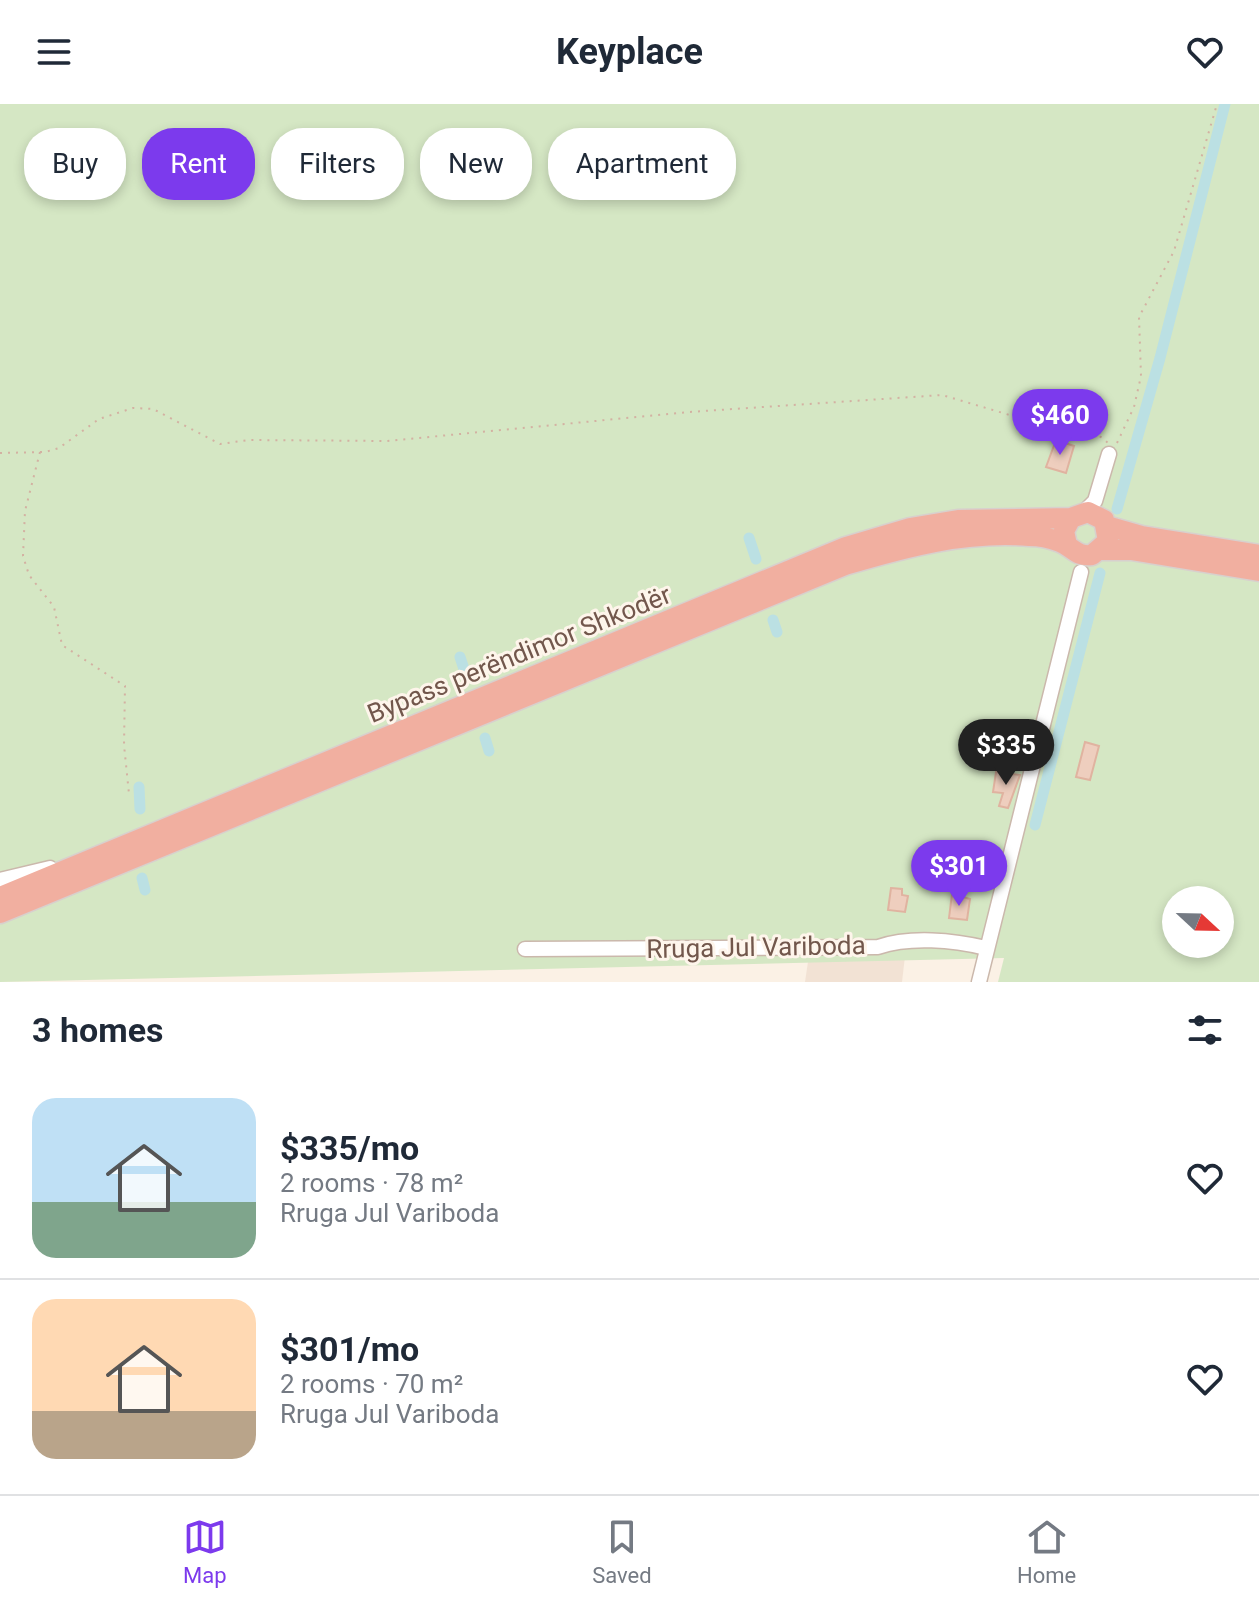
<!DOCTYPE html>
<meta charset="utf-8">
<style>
body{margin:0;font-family:Roboto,sans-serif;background:#f2f2f3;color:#1f2937;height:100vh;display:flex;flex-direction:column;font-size:30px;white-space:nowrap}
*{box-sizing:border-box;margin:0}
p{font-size:26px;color:#747a83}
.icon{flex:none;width:44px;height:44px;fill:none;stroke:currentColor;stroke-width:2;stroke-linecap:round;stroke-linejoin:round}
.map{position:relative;height:878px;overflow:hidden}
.details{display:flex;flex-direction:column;background:#fff;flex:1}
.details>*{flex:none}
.top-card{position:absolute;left:24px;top:24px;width:800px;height:72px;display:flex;gap:16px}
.needle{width:52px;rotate:112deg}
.tools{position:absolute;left:1162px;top:782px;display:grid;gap:16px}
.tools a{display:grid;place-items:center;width:72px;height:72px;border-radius:50%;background:#fff;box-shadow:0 4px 12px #0003;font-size:40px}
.price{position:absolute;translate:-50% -68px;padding:0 18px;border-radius:28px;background:#7c3aed;color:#fff;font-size:26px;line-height:52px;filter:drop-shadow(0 2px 4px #0008)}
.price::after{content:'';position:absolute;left:50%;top:48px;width:24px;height:18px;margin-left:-12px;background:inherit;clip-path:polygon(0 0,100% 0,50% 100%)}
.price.selected{background:#222;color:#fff}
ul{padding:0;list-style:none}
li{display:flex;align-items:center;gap:24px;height:200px;padding:0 32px}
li+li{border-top:2px solid #e0e1e3}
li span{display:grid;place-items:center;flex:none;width:224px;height:160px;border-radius:24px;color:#555}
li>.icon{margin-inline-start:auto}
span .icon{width:96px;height:96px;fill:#fffc;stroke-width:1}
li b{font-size:34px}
h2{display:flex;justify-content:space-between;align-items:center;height:96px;padding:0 32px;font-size:34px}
.tag{padding:0 28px;border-radius:32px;background:#fff;box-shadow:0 4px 12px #0003;font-size:28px;line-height:72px}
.tag.selected{background:#7c3aed;color:#fff}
header{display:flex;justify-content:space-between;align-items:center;height:104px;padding:0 32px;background:#fff;font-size:36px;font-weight:700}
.tabs{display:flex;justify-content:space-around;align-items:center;height:112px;border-top:2px solid #e0e1e3;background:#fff;font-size:22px;color:#747a83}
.tabs a{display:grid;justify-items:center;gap:4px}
.tabs .selected{color:#7c3aed}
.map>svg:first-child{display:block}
.residential{fill:#f2e2d4}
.green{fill:#d5e7c4;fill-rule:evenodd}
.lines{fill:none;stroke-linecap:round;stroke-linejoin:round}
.canal{stroke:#bbe0e3;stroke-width:11}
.building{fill:#eecebe;stroke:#e0b3a0;stroke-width:2}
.minor-casing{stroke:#cbb8ac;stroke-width:17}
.highway-casing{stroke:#d8d0cd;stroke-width:23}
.path{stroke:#d3b1a2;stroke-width:2;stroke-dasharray:2 6;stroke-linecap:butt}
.minor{stroke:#fff;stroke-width:14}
.highway{stroke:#f1afa0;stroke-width:20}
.labels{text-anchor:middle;stroke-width:6;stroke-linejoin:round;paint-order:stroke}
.street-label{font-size:26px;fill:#72574c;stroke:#fef5eb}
</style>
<header><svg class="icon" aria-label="menu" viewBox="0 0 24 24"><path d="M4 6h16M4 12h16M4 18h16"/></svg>Keyplace<svg class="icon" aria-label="heart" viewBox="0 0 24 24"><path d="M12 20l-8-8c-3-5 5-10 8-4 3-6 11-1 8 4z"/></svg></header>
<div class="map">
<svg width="1259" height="878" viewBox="0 0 1259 878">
<rect width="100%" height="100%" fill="#fbf1e5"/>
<path class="residential" d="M913,784L902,878H805L809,851Z"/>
<path class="green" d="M0,0H1259V878H998L1004,854L0,878ZM1176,796H1220V840H1176Z"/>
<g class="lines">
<path class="canal" d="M1117,405L1160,254L1225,0
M749,434L756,455
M773,516L777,528
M460,553L467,574
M485,634L489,647
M139,683L140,705
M1035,721L1100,469
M142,774L145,786"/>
</g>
<path class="building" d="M1056,336L1074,342L1066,369L1046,363Z
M1085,638L1099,642L1090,676L1076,673Z
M996,668L1020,671L1008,704L999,702L1003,689L993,688Z
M891,784L902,785V791L908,792L905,808L888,806Z
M952,790L970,795L967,816L949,814Z"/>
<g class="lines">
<g class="minor-casing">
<path id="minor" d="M1084,408L1095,397L1109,350
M0,776L50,764
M525,845L878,843C910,832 953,836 986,844
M979,878L1081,468"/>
</g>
<g class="highway-casing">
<path id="highway" d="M1107,422L1142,432L1259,451
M1102,446H1131L1259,467
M0,793L846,443L910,424L958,416L1071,414
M0,809L845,461C906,443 964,427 1029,432C1039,432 1050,434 1060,438C1073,443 1076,453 1092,451L1108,437L1104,416L1088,408L1071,414L1064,427L1067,441"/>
</g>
<path class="path" d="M1117,339L1134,303L1141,272L1139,213L1174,147L1217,0
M40,348L25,407L23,452L29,471L54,503L62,541L125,582L124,641L129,690
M0,349L45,348L59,344L99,315L133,304L153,305L220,340L249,336L387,337L689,308L942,291L1074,330L1101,333L1108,339"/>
<use href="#minor" class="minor"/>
<use href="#highway" class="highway"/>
</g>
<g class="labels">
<g class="street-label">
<text transform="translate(519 550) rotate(-22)" y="9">Bypass perëndimor Shkodër</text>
<text transform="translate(756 843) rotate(-1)" y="9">Rruga Jul Variboda</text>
</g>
</g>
</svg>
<div class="tools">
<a><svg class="needle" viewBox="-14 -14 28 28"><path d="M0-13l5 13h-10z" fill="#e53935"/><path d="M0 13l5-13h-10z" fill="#747a83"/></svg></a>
</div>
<b class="price" style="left:1060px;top:353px">$460</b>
<b class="price selected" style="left:1006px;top:683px">$335</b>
<b class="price" style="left:959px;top:804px">$301</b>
<div class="top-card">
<a class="tag">Buy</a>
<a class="tag selected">Rent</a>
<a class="tag">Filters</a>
<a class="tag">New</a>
<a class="tag">Apartment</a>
</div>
</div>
<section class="details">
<h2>3 homes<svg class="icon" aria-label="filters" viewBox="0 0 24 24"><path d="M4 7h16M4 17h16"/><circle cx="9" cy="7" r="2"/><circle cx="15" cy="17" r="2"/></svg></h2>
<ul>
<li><span style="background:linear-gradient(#bfe0f5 65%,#7fa58c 0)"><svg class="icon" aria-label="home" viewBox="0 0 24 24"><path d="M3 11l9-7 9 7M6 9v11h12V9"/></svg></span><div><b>$335/mo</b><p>2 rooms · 78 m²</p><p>Rruga Jul Variboda</p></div><svg class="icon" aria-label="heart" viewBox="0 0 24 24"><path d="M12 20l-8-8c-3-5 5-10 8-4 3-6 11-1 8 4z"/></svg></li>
<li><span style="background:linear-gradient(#ffd9b3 70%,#b9a48a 0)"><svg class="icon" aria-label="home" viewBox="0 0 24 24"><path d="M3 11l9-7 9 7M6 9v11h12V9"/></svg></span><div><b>$301/mo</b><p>2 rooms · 70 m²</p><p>Rruga Jul Variboda</p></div><svg class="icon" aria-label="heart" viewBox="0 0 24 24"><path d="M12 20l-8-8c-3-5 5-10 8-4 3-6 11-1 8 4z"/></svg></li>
</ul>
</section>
<nav class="tabs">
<a class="selected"><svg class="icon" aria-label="map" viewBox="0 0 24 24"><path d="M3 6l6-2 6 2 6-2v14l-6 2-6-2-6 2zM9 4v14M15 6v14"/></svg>Map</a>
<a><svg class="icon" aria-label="saved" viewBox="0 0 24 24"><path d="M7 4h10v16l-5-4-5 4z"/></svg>Saved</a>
<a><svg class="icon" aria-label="home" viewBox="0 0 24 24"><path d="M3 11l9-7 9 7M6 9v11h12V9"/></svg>Home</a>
</nav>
